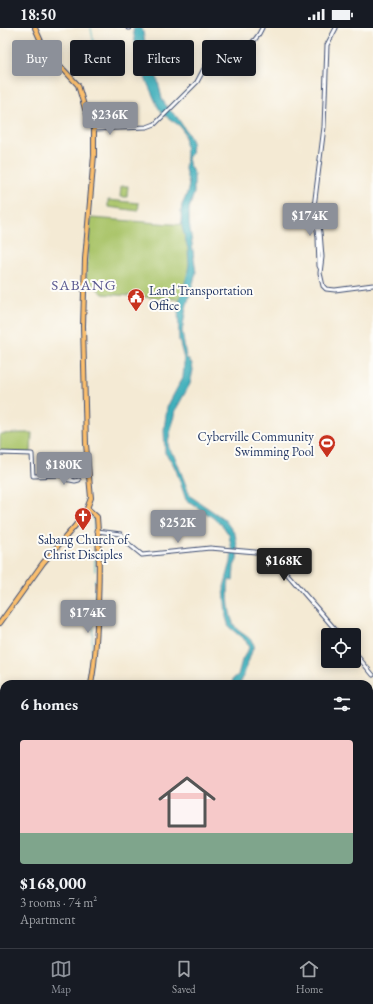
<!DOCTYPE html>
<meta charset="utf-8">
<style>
body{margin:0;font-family:"EB Garamond",serif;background:#242831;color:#f1f3f6;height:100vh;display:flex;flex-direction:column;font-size:15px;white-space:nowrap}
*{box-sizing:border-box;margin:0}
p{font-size:13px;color:#9ea1a6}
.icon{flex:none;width:22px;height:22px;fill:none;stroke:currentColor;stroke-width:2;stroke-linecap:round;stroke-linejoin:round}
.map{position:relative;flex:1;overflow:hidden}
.drawer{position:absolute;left:0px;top:652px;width:373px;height:268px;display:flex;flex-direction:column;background:#171b24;border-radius:12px 12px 0 0;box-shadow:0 2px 10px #0003}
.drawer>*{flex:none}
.hud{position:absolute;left:12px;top:12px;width:349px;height:36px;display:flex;gap:8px}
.tools{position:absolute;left:321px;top:600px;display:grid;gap:8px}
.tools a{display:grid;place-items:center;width:40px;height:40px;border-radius:4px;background:#171b24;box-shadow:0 2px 10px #0003;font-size:20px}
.price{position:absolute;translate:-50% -34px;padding:0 9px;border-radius:4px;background:#8c9099;color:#fff;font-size:13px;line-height:26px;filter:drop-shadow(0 1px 2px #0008)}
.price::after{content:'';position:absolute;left:50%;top:24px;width:12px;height:9px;margin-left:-6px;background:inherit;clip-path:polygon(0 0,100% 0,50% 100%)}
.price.active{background:#222;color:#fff}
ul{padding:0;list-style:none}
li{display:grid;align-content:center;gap:8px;height:212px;padding:0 20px}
li span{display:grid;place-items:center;height:124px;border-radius:4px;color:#555}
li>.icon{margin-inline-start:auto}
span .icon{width:72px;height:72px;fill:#fffc;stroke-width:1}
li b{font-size:17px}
h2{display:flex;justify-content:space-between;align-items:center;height:48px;padding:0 20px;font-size:17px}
.tag{padding:0 14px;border-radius:4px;background:#171b24;box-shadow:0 2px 10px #0003;font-size:14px;line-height:36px}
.tag.active{background:#8c9099;color:#fff}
.status{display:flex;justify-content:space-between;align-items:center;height:28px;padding:0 20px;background:#171b24;direction:ltr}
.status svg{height:11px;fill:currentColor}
.tabs{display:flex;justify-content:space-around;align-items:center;height:56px;border-top:1px solid #363941;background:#171b24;font-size:11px;color:#9ea1a6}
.tabs a{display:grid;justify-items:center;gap:2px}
.tabs .active{color:#8c9099}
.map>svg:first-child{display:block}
.green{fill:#aac56b;stroke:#627a64}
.forest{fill:url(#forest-firs);stroke:#516c5e}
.water{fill:#3eaeba;stroke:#2c6e8c}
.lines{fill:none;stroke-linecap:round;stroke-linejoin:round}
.stream{stroke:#3eaeba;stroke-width:1}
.minor-casing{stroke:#3c4b70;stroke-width:5}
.major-casing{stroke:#3c4b70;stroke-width:6}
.minor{stroke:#fff;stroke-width:3}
.major{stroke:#fabe6d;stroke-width:4}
.labels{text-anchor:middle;stroke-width:4;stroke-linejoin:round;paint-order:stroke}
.poi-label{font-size:13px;fill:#1b2f5e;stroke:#fdfcf7;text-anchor:start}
.quarter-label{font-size:15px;letter-spacing:1px;fill:#5b5a91;stroke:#fdfcf7}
</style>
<div class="status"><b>18:50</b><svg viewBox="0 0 49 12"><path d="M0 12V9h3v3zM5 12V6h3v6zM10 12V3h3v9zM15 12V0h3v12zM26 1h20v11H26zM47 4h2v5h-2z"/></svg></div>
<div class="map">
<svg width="373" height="920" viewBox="0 0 373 920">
<defs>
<pattern id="forest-firs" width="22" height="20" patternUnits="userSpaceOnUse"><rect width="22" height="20" fill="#87aa5f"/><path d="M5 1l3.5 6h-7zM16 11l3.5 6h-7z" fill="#6e8b52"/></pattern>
</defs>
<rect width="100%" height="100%" fill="#fdfcf7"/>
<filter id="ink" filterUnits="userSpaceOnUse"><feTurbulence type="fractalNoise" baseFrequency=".025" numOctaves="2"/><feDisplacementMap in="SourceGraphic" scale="8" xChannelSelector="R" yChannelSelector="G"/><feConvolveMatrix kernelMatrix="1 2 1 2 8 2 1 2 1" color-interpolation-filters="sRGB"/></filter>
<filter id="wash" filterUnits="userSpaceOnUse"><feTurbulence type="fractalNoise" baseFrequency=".012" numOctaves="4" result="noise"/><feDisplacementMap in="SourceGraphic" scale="16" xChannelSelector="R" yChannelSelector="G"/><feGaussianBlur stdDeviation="0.9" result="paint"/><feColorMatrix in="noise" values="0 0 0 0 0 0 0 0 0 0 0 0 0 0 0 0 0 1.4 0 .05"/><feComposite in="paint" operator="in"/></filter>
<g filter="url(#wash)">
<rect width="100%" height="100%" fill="#f4ead4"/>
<path class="green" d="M121,158H128L127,169H120Z
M108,172L139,175L138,183L108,179Z
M91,190L185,197L193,239L186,272L103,266L86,251Z
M21,405H32L31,425L0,424V406Z"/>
<path class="forest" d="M369,759L373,761L372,821L373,877L369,871Z"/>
<path class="water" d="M133,0H142L148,28L157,49L162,71L167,79L177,89L188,106L192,114L191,126L188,130V135L194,146V165L189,181V194L196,245L186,280L182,303L186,329L192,336L193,342L190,356L175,383L168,415L169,421L175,429L190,468L224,491L235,506L238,523L237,532L234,538L233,553L229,552C227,562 228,591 236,600C242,607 250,608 254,617L242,652L239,656H232L233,651L238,647L242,632L249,620L246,613L229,599L226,589L224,559L231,534L232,523L229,507L223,498L212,489L186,472L176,442L172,434L165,425L164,402L167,379L183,349L184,337V331L179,312L178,277L187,248L189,236L188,221L182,199L181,184L182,177L187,166L189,157L185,141L186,126L184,104L180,98L163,86L158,79L139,36L137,28Z"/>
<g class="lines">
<path class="stream" d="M91,0L96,28L94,40
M93,489L95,510
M95,543V523
M95,555V551
M92,616L95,560
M86,656L91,636L92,617
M373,708L371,711L373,720
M0,760H4
M0,854L4,850
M125,916L128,920
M302,916V920
M328,920L373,916"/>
</g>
</g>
<g filter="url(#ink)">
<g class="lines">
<g class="minor-casing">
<path id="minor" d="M128,0H129
M94,99L114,97L123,100
M94,101L147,99L155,96L197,54L216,18L218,17C240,20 251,24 262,0
M315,177L320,204L322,229L320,245L323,258L326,261L335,262L373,257
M320,240L319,238L318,210L314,179L324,99L327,17L336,0
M0,425L32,426L33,448L65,447L68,449
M67 450a2 2 0 1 1 4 0a2 2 0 1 1-4 0Z
M70,452L75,453L79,452
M97,503L121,506L125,513L142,527L210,520L266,525L270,526L340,607
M354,624L373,647"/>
</g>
<g class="major-casing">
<path id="major" d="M87,480L97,489C100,525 99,562 97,598C96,617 95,637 91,656
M0,595L43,535L75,498L86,483L91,470L86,416L83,298L85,231L94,127V101L85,81L78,57L64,42L49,31L35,0
M133,916L136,920"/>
</g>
<use href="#minor" class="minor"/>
<use href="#major" class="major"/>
</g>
</g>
<defs>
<g id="civic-pin" transform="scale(0.9)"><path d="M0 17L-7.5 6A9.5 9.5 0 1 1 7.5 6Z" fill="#c8321e" stroke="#fdfcf7"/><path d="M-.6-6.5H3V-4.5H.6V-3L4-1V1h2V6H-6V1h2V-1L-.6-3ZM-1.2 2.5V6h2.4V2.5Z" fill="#fff"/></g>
<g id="stadium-pin" transform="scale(0.9)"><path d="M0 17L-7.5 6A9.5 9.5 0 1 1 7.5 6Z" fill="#c8321e" stroke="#fdfcf7"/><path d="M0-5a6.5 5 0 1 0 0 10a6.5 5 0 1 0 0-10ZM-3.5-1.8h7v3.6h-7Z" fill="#fff"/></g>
<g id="church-pin" transform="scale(0.9)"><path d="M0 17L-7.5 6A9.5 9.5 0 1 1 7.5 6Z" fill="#c8321e" stroke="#fdfcf7"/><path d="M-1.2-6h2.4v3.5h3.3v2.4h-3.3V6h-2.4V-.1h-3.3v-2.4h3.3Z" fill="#fff"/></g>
</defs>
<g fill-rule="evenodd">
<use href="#civic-pin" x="136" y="269"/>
<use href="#stadium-pin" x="327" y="415"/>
<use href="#church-pin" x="83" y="488"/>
</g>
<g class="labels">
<g class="poi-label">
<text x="149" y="267">Land Transportation<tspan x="149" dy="15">Office</tspan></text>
<text x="314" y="413" text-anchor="end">Cyberville Community<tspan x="314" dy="15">Swimming Pool</tspan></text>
<text x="83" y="516" text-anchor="middle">Sabang Church of<tspan x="83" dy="15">Christ Disciples</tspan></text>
</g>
<g class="quarter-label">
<text x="84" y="262">SABANG</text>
</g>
</g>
</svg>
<div class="tools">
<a><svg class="icon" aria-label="locate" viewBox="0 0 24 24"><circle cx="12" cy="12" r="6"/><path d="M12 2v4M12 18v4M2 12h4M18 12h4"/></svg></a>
</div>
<b class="price" style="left:110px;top:108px">$236K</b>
<b class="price" style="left:310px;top:209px">$174K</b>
<b class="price" style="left:64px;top:458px">$180K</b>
<b class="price" style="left:178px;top:516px">$252K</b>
<b class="price active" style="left:284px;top:554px">$168K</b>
<b class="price" style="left:88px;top:606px">$174K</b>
<div class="hud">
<a class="tag active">Buy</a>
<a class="tag">Rent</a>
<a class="tag">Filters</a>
<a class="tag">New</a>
</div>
<section class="drawer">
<h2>6 homes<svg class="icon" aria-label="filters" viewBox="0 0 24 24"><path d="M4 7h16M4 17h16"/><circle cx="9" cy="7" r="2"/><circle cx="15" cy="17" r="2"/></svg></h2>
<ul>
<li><span style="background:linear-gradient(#f6c9c9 75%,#7fa58c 0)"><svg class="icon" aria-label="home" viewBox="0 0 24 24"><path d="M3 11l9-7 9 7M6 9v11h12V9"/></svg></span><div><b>$168,000</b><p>3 rooms · 74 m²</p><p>Apartment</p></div></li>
</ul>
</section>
</div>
<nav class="tabs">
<a class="active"><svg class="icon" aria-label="map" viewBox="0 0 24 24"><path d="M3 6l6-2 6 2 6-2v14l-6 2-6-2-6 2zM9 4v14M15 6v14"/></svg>Map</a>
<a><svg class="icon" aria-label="saved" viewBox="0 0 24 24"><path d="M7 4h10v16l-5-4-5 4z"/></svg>Saved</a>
<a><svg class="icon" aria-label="home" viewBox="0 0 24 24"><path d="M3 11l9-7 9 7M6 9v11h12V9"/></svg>Home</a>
</nav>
